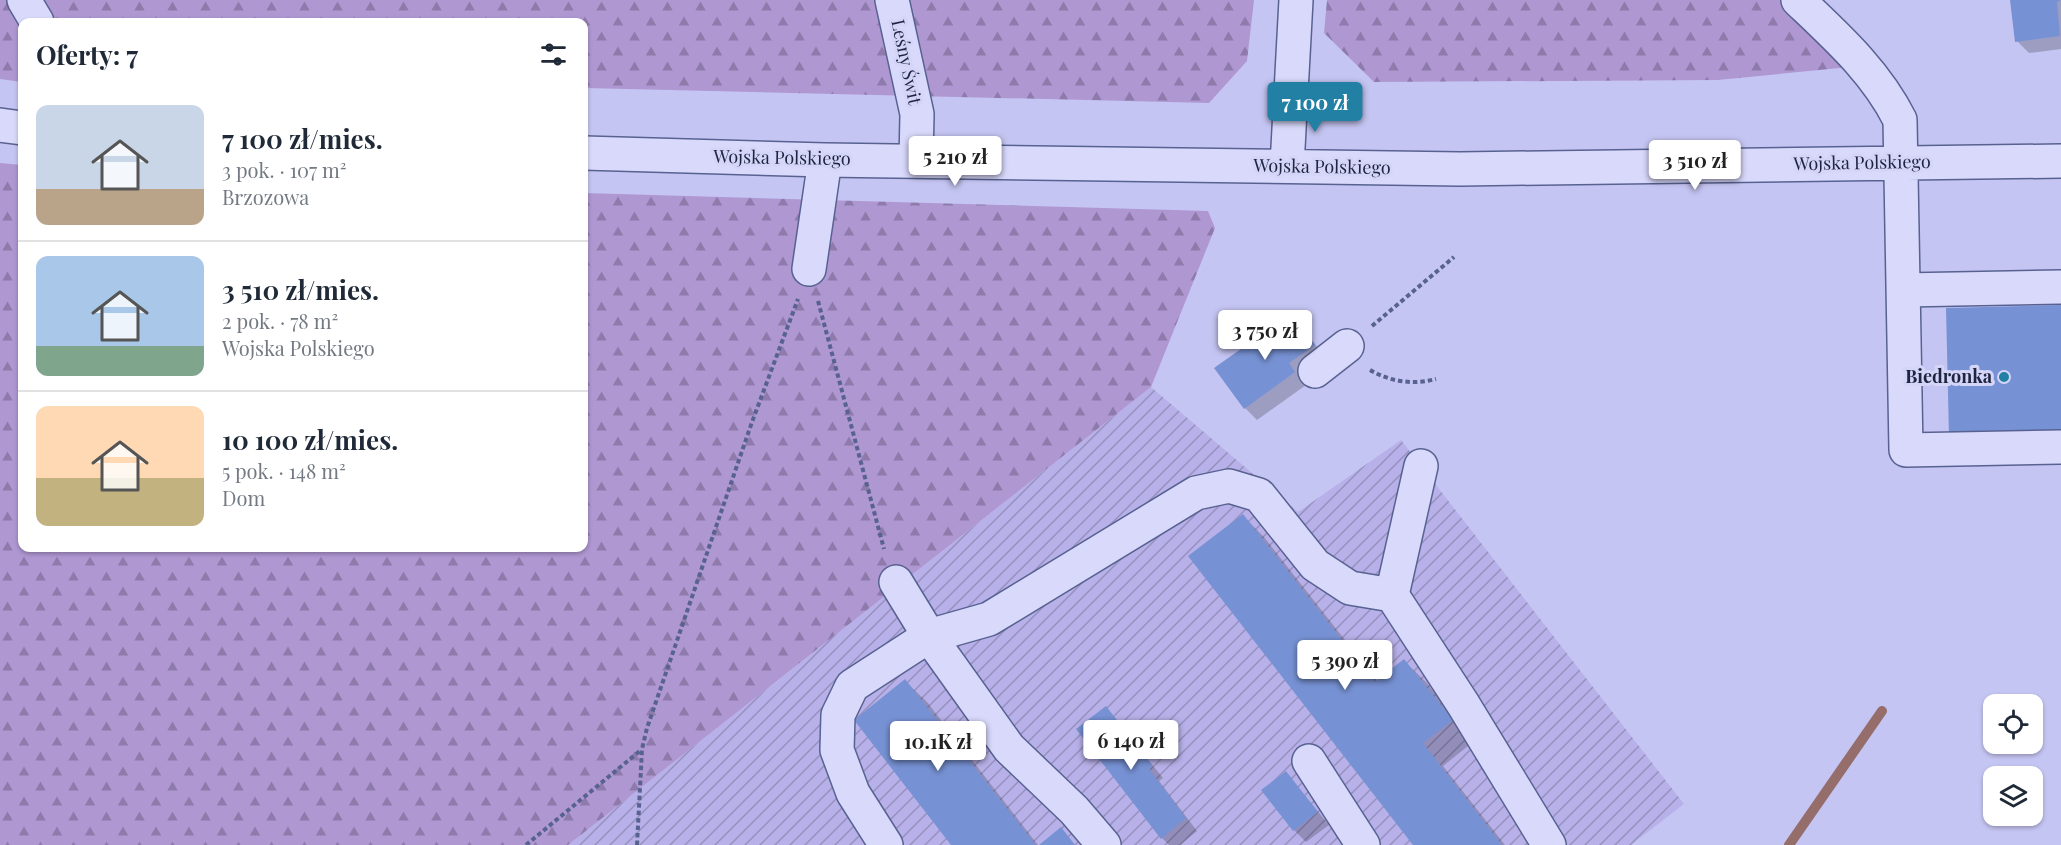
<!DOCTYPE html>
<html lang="pl">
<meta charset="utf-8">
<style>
body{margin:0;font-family:"Playfair Display",serif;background:#f6f6f7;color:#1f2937;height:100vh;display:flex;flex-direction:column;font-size:22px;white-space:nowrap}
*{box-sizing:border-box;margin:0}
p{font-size:20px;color:#747a83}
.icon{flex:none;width:33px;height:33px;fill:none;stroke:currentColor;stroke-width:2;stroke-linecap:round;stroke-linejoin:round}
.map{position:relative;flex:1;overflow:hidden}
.drawer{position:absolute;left:18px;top:18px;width:570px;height:534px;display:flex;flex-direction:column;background:#fff;border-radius:12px;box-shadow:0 2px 4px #0004}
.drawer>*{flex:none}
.controls{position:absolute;left:1983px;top:694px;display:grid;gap:12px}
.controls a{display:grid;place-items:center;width:60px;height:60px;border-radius:12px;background:#fff;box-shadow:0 2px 4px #0004;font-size:30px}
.price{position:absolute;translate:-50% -51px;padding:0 14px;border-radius:6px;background:#fff;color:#222;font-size:20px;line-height:39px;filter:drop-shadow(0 2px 3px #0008)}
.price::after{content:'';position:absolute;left:50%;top:36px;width:18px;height:14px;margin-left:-9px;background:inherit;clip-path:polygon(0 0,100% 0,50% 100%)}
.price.on{background:#2280a5;color:#fff}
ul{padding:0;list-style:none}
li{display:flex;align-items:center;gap:18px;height:150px;padding:0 18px}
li+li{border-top:2px solid #e0e1e3}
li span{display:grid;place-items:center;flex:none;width:168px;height:120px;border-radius:12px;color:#555}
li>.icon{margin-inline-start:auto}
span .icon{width:72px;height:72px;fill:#fffc;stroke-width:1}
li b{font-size:26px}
h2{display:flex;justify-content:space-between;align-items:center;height:72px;padding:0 18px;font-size:26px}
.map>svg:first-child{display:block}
.farmland{fill:url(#farmland-furrows)}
.forest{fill:url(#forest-firs)}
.shadow{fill:#0003}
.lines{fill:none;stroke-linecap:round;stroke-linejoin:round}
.stream{stroke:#956e6c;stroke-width:10}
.building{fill:#7792d4}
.minor-casing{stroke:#586290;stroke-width:36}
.path{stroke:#586290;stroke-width:4;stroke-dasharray:4.5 3;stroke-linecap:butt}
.minor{stroke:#d9d9fc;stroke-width:33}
.poi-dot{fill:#2280a5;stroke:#d5d5f9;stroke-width:2}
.labels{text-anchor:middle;stroke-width:6;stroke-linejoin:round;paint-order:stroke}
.street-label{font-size:18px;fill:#1e253e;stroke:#d5d5f9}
.poi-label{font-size:18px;font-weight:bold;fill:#1e253e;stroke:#d5d5f9;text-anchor:end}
</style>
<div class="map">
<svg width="2061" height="845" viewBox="0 0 2061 845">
<defs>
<pattern id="farmland-furrows" width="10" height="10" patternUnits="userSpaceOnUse" patternTransform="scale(1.5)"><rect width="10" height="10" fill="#b8b1e9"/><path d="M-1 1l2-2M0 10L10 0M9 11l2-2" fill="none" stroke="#9590be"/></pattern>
<pattern id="forest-firs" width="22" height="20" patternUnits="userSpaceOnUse" patternTransform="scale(1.5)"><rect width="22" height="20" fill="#af97d2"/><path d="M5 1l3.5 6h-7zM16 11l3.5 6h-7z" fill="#8e7bac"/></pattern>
</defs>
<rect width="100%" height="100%" fill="#c5c5f3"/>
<path class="farmland" d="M1151,387L1298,512L1401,440L1684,804L1631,845H568Z"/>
<path class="forest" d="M0,0H7L22,25V82L0,79Z
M43,0H1254L1247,61L1209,103L584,88V22H57Z
M1327,0H1798L1850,67L1718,80L1374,82L1324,33Z
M0,163L22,165V548H584V193L1208,211L1215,228L1151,387L568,845H0Z"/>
<path class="shadow" d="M2012,0H2061V49L2029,53L2017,41Z
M1292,315L1325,357L1299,376L1306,385L1257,420L1245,408Z
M1243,516L1264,537L1378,682L1404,661L1426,682L1473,742L1443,766L1505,845H1415Z
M905,681L927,702L1038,845H953Z
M1106,708L1163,778L1159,781L1197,831L1180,845H1169L1162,838Z
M1286,773L1329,825L1306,842L1294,830Z"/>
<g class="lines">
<path class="stream" d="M1789,845L1882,711"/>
</g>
<path class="building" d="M2010,0H2061L2057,2L2060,36L2015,42Z
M2061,305V435L1949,437L1946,308Z
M1292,313L1315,345L1289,363L1295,372L1244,409L1214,368Z
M1243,514L1375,682L1404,659L1453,720L1423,743L1502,845H1413L1188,556Z
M905,679L1036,845H951L854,720Z
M1106,706L1152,765L1149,769L1186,818L1161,839L1076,729Z
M1286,771L1318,812L1293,831L1261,790Z
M1061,827L1075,845H1039Z"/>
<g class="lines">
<g class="minor-casing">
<path id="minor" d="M24,0L37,22
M892,0L917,114L916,161
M1798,0C1837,37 1876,72 1900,120L1906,450L2061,447
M0,125L22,128
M584,153L825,160L1460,169L2061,161
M1287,166L1296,0
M809,269L825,160
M1904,290L2061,287
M1315,371L1347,346
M1421,466L1392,595L1463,704L1549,845
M896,582L929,636L1009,748L1074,810L1104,845
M1309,761L1363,845
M886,845L853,793L837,750L838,715L852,686L929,636L989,619L1196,493L1229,486L1259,495L1315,565L1350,588L1392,595"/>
</g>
<path class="path" d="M818,301L884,549
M1372,326L1454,257
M1370,370C1391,382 1413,385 1436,379
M526,845L641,750
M637,845L642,749L647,728L752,422L798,299"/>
<use href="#minor" class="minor"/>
</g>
<circle class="poi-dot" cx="2004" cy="377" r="6"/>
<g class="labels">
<g class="street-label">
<text transform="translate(906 62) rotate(78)" y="6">Leśny Świt</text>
<text transform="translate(782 158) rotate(1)" y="6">Wojska Polskiego</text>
<text transform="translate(1862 163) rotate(-1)" y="6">Wojska Polskiego</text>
<text transform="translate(1322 167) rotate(1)" y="6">Wojska Polskiego</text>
</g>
<g class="poi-label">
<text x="1992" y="383">Biedronka</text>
</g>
</g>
</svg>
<div class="controls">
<a><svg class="icon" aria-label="locate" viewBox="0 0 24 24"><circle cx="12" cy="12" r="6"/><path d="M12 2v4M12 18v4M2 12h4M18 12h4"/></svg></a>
<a><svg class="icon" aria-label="layers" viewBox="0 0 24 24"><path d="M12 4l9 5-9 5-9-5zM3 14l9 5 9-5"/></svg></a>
</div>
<b class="price on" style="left:1315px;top:133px">7 100 zł</b>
<b class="price" style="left:955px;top:187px">5 210 zł</b>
<b class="price" style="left:1695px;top:191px">3 510 zł</b>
<b class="price" style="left:1265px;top:361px">3 750 zł</b>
<b class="price" style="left:1345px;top:691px">5 390 zł</b>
<b class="price" style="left:1131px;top:771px">6 140 zł</b>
<b class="price" style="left:938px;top:772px">10.1K zł</b>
<section class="drawer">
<h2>Oferty: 7<svg class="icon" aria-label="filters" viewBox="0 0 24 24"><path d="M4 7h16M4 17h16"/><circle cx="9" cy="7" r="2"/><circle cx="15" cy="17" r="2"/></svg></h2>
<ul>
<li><span style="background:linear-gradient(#c9d6e8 70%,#b9a48a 0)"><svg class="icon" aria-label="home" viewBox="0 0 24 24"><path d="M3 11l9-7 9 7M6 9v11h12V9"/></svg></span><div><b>7 100 zł/mies.</b><p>3 pok. · 107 m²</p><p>Brzozowa</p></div></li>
<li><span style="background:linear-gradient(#a9c7e8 75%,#7fa58c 0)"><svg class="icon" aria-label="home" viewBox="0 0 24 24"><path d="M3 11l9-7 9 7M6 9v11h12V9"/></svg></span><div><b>3 510 zł/mies.</b><p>2 pok. · 78 m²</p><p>Wojska Polskiego</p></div></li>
<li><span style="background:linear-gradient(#ffd9b3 60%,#c2b280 0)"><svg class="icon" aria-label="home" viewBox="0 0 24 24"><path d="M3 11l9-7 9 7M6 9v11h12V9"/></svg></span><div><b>10 100 zł/mies.</b><p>5 pok. · 148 m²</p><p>Dom</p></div></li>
</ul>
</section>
</div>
